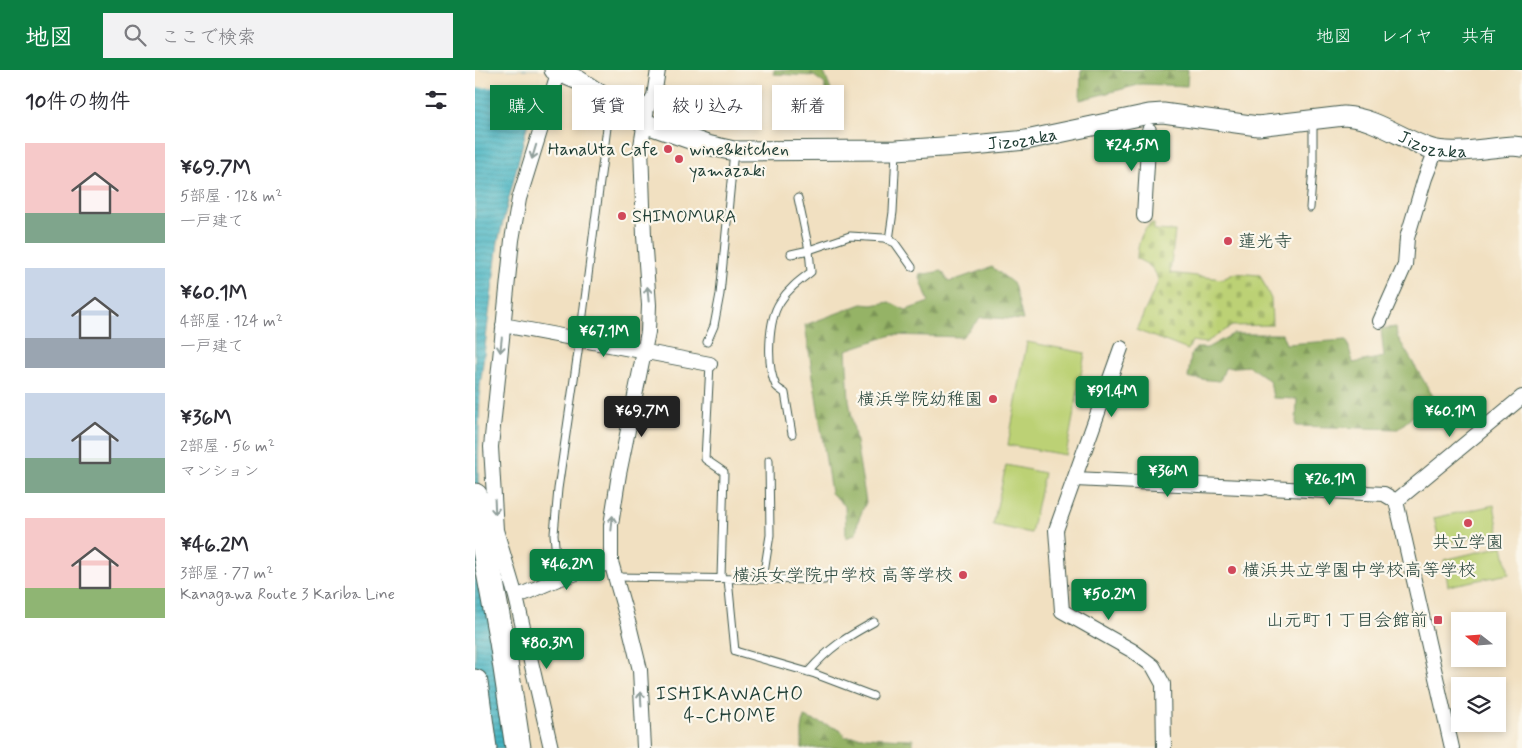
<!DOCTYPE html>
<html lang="ja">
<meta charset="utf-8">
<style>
body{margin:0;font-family:Mynerve,"Klee One",sans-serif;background:#f2f2f3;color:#2b2b33;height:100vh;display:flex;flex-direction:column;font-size:19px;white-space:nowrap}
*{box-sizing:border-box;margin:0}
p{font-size:16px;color:#7c7c81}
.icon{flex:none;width:28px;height:28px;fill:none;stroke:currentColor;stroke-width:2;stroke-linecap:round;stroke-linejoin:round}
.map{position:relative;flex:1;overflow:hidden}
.side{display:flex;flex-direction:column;background:#fff;width:475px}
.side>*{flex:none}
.hud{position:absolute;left:15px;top:15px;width:475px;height:45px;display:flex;gap:10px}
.needle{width:32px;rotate:287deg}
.controls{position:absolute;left:976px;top:542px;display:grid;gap:10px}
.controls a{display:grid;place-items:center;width:55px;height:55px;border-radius:0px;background:#fff;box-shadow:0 2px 8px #0003;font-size:25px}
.price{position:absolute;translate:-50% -42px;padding:0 11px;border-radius:5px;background:#0b8043;color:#fff;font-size:16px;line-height:32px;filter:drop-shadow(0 1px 2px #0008)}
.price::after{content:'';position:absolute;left:50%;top:30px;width:15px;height:11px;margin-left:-8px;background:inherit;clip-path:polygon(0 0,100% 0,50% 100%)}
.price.active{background:#222;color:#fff}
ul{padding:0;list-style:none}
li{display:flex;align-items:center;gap:15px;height:125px;padding:0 25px}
li span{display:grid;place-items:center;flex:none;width:140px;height:100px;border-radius:0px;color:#555}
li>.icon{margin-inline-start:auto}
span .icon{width:60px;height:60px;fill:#fffc;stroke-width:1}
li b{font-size:21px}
h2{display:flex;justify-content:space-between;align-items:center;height:60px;padding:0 25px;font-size:21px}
.pill{padding:0 18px;border-radius:0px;background:#fff;box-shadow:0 2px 8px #0003;font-size:18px;line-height:45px}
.pill.active{background:#0b8043;color:#fff}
header{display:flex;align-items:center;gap:30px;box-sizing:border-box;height:70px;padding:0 25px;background:#0b8043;color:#fff}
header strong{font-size:24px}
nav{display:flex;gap:28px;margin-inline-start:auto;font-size:18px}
.search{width:350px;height:45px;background:#f2f2f3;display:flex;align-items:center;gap:12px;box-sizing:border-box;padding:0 18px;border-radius:0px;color:#7c7c81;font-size:19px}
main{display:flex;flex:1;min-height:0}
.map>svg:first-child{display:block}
.forest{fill:url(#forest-firs);stroke:#5a784d}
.cemetery{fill:url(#cemetery-stones);stroke:#6e8754}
.garden{fill:#bcd175;stroke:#6e8754}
.water{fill:url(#water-rules);stroke:#32787b}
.pier{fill:#f1e0c1}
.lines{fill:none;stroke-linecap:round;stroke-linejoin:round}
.lane-casing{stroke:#3e5549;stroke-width:9}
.street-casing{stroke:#3e5549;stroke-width:16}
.secondary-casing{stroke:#3e5549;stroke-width:21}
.highway-casing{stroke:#3e5549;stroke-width:27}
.lane{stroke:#fff;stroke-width:7}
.street{stroke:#fff;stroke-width:14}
.secondary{stroke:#fff;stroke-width:19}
.highway{stroke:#fff;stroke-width:25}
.oneway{stroke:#8f9e9a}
.poi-dot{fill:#d1495b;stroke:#fbf7ec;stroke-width:2}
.labels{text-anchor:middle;stroke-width:4.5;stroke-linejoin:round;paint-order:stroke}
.street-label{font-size:18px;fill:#1f3d34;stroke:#fbf7ec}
.poi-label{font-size:18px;fill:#1f3d34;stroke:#fbf7ec;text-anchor:end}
.neighbourhood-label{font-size:19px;letter-spacing:1px;fill:#1f3d34;stroke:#fbf7ec}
</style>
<header>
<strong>地図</strong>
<div class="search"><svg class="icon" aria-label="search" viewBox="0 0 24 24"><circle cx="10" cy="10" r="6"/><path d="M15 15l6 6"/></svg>ここで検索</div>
<nav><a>地図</a><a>レイヤ</a><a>共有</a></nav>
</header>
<main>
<section class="side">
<h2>10件の物件<svg class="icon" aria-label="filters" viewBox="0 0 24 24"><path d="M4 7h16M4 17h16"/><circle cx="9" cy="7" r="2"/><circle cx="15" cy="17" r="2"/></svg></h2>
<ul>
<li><span style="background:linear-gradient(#f6c9c9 70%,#7fa58c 0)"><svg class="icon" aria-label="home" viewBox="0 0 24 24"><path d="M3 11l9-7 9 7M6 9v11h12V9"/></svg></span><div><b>¥69.7M</b><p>5部屋 · 128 m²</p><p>一戸建て</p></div></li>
<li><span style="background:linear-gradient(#c9d6e8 70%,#9aa5b1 0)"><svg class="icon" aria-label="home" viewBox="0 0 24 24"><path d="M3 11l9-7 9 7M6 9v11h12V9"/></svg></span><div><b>¥60.1M</b><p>4部屋 · 124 m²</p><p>一戸建て</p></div></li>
<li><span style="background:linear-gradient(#c9d6e8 65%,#7fa58c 0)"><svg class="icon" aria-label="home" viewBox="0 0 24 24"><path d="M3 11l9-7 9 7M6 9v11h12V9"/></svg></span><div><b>¥36M</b><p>2部屋 · 56 m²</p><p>マンション</p></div></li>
<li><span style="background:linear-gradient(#f6c9c9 70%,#8fb573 0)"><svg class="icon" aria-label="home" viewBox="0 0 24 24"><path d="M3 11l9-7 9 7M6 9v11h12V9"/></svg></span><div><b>¥46.2M</b><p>3部屋 · 77 m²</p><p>Kanagawa Route 3 Kariba Line</p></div></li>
</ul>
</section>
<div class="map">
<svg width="1047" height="678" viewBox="0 0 1047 678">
<defs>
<pattern id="forest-firs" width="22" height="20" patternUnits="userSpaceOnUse" patternTransform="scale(1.25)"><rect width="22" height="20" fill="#95b366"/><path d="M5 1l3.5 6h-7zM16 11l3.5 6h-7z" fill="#799355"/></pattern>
<pattern id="cemetery-stones" width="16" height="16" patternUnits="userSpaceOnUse" patternTransform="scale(1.25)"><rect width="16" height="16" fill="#bcd175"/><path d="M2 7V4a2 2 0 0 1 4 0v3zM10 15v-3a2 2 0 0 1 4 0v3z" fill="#a1b466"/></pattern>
<pattern id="water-rules" width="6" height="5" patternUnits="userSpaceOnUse" patternTransform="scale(1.25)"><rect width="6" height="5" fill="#46b4c2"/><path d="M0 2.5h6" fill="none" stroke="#3a949e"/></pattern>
</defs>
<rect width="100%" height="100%" fill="#fbf7ec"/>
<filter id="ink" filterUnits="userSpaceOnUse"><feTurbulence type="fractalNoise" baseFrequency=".02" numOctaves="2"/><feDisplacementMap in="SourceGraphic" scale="10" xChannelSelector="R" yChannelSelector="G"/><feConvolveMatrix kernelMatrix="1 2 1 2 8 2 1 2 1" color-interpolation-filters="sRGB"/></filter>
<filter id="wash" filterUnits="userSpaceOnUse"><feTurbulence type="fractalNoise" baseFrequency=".0096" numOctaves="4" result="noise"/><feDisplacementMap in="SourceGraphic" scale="20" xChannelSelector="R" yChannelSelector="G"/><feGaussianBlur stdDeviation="1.12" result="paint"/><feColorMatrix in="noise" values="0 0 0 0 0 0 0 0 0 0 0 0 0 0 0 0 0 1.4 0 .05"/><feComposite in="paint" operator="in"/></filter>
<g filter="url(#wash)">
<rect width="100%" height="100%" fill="#f1e0c1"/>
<path class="forest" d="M299,0H348L361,33L349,40L350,14L339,6L299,4Z
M606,0H713L712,16L667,14L605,30Z
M517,197L539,214L548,250L506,247L487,267L417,265L371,280L374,330L391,432L383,451L381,464L371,468L370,436L356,423L330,255L387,234L397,235L414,232L431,240L454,232L444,205L467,201L474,212Z
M921,257L922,266L959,328L923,359L821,356L822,329L798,328L795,311L774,296L750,298L745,311L713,308L716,285L721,278H732L758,264H807L811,274L872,270L878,293L909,287L906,259Z
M329,647L366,660L370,667C393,666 415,669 438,669V676L425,678H327V660Z"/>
<path class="cemetery" d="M675,154H679V160L700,161L695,203L748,209L760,203L785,205L796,229L797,255L757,256L730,273L717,271L713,280L661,260L683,212C682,199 673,194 662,189C662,177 665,163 675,154Z"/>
<path class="garden" d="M552,272L610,283L591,385L533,375Z
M531,395L569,403L556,463L518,455Z
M1019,435L1024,462L965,474L959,448Z
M1028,476L1034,504L973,516L969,490Z"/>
<path class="water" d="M4,0H64L60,25L23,172L5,317L3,410L21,518L52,678H1L0,668V21Z"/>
<path class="pier" d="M2,0H65L61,23L26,17L0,18Z"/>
</g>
<g filter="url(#ink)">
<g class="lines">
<g class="lane-casing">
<path id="lane" d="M835,138L838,96V51
M414,170L418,142L421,81
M316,184L334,180L375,166L409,168L420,173L437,197
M232,272L239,256L245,224L259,81
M235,294L230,389L249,402L246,508
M317,364L310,323C307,321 302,318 301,316C291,296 293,250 305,232C313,219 324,211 336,202L334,180L323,128
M140,507L349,510
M83,509L79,464L83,419L105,268L135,34
M253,509L260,581L340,604L398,626
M288,509L295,465L294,390
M333,602C355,577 370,568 399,552"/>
</g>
<g class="street-casing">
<path id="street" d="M669,146L674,60
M905,251L930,195L932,168L950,108L961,80
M28,255L235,294
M646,278L581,460L587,541L658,581L678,596L688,614L689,678
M600,409L787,418
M795,418L909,424L921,431L977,678
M921,431L1047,327
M41,527L83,509L136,492
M76,678L41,527L21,460L16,377L37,170L44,129L84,0
M169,678L165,600L154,555L136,492V455L144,404L173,262L174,235L169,166L166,76L172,38L179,26L183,0"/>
</g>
<g class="secondary-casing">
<g id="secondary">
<path id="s1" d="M79,0L103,10L169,53L232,75L259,81L421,80L498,75L551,70L674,44L688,43L783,56L869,46C901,48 925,68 954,78C977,86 1014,77 1038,76L1047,77"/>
</g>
</g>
<g class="highway-casing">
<path id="highway" d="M0,426L27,572L43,678
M0,612L9,678"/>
</g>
<use href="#lane" class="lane"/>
<use href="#street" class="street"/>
<use href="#secondary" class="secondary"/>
<use href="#highway" class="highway"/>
</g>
<defs><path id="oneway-shaft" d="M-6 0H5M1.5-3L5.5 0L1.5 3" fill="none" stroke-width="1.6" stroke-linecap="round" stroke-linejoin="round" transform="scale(1.25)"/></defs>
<g class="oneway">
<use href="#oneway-shaft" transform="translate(59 82) rotate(107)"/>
<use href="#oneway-shaft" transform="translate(173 224) rotate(-95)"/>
<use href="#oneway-shaft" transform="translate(26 275) rotate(96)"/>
<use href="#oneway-shaft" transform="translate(20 437) rotate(87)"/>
<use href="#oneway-shaft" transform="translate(137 453) rotate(-85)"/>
<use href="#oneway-shaft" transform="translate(166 629) rotate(-93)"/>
</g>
</g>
<g class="poi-dot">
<circle cx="193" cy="79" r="5"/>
<circle cx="204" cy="89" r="5"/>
<circle cx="147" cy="146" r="5"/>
<circle cx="753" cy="171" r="5"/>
<circle cx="518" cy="329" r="5"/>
<circle cx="993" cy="453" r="5"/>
<circle cx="757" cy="500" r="5"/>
<circle cx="488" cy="505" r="5"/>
<rect x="958" y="545" width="10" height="10" rx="2.5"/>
</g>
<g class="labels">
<g class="street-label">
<text dy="6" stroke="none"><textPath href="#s1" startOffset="488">Jizozaka</textPath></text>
<text dy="6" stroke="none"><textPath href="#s1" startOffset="908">Jizozaka</textPath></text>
</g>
<g class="poi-label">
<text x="183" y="85">HanaUta Cafe</text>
<text x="214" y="85" text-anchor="start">wine&amp;kitchen<tspan x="214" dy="21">yamazaki</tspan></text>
<text x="157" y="152" text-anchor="start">SHIMOMURA</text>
<text x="763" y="177" text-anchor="start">蓮光寺</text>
<text x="508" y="335">横浜学院幼稚園</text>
<text x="993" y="478" text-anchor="middle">共立学園</text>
<text x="767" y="506" text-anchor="start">横浜共立学園中学校高等学校</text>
<text x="478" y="511">横浜女学院中学校 高等学校</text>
<text x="953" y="556">山元町１丁目会館前</text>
</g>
<g class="neighbourhood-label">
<text x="255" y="630">ISHIKAWACHO<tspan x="255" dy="22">4-CHOME</tspan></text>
</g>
</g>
</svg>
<div class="controls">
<a><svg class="needle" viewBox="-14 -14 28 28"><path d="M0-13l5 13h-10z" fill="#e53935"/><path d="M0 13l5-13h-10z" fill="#7c7c81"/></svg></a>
<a><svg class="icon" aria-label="layers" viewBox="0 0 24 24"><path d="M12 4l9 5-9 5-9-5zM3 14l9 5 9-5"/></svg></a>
</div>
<b class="price" style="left:657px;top:102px">¥24.5M</b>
<b class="price" style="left:129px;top:288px">¥67.1M</b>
<b class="price" style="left:637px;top:348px">¥91.4M</b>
<b class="price active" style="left:167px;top:368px">¥69.7M</b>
<b class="price" style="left:975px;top:368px">¥60.1M</b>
<b class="price" style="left:693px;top:428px">¥36M</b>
<b class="price" style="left:855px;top:436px">¥26.1M</b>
<b class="price" style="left:92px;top:521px">¥46.2M</b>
<b class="price" style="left:634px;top:551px">¥50.2M</b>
<b class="price" style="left:72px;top:600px">¥80.3M</b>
<div class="hud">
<a class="pill active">購入</a>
<a class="pill">賃貸</a>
<a class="pill">絞り込み</a>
<a class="pill">新着</a>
</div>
</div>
</main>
